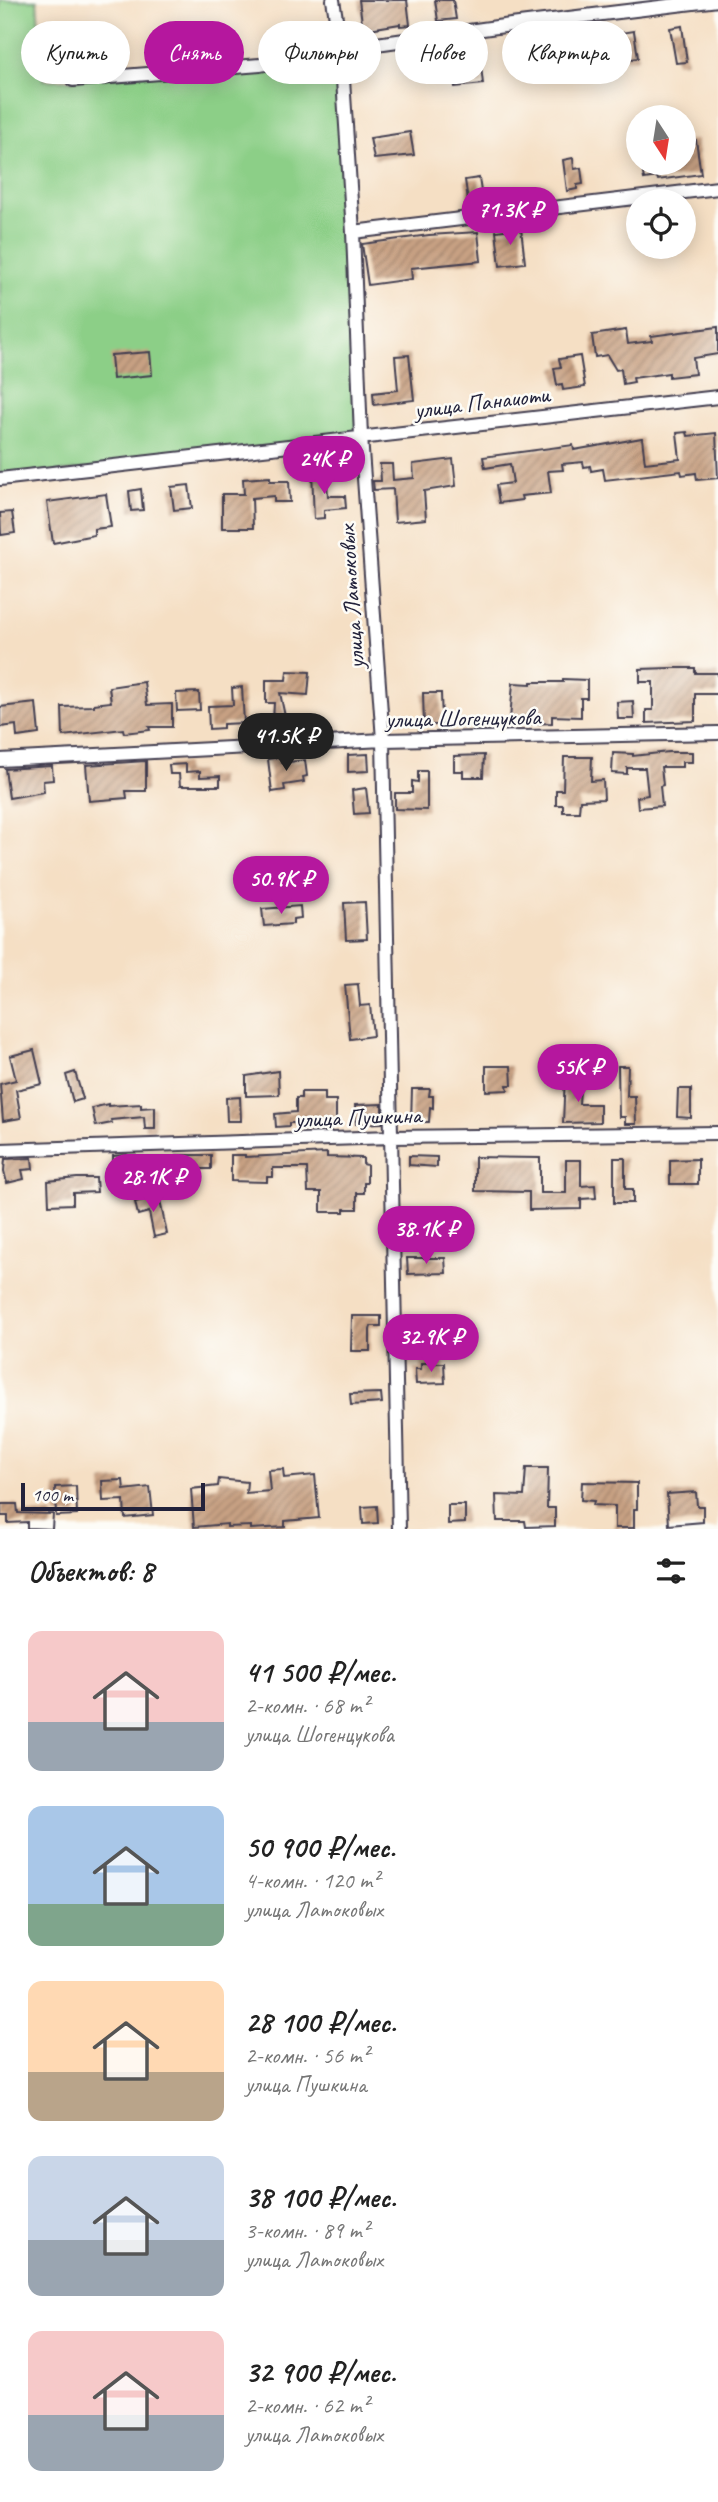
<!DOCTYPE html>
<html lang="ru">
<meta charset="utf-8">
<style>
body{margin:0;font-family:Caveat,sans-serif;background:#f2f2f2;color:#222;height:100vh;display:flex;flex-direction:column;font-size:26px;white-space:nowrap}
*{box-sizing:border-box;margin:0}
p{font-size:23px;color:#767676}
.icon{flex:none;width:38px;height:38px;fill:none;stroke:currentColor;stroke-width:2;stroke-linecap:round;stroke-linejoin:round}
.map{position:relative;height:1529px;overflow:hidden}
.side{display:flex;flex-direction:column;background:#fff;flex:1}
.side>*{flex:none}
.hud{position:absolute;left:21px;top:21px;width:677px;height:63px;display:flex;gap:14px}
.needle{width:46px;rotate:168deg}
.fabs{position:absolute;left:626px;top:105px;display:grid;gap:14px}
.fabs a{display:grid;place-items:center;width:70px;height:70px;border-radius:50%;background:#fff;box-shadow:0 4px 18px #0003;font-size:35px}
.scale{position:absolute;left:21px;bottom:18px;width:184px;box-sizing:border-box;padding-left:7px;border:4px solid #22223b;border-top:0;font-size:19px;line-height:24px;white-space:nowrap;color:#22223b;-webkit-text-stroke:5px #fdfcf7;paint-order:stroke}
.price{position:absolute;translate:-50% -60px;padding:0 16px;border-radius:24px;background:#b5179e;color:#fff;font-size:23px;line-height:46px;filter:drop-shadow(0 2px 4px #0008)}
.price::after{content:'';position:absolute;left:50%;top:42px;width:21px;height:16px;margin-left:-10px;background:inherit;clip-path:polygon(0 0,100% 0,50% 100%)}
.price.active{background:#222;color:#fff}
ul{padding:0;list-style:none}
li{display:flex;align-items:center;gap:21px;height:175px;padding:0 28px}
li span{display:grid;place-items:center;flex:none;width:196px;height:140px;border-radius:14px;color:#555}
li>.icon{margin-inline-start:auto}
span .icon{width:84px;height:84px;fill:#fffc;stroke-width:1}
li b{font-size:30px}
h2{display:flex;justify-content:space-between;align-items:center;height:84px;padding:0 28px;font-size:30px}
.tag{padding:0 24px;border-radius:32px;background:#fff;box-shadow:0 4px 18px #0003;font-size:24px;line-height:63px}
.tag.active{background:#b5179e;color:#fff}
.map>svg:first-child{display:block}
.green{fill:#8ccf87;stroke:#577861;stroke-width:2}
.building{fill:url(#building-hatch)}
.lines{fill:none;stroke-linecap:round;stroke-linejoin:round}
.minor-casing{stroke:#423e50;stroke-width:16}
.minor{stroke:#fff;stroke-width:12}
.labels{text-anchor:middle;stroke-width:5;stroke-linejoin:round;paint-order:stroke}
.street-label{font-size:24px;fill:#22223b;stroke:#fdfcf7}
</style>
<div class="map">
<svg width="718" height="1529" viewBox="0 0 718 1529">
<defs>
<pattern id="building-hatch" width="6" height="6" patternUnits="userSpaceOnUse" patternTransform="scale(1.75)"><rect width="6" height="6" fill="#c8a183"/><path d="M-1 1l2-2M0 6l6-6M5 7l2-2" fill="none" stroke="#a2836c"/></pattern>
</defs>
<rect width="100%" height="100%" fill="#fdfcf7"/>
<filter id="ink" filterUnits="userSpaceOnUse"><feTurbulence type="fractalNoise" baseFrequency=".0143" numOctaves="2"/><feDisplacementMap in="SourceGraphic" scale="14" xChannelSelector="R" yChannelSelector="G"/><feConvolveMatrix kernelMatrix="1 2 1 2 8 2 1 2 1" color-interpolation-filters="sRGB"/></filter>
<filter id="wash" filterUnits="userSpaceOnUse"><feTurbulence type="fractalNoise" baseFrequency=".00686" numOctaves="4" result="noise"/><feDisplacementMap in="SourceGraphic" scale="28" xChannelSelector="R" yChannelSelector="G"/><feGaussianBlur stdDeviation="1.57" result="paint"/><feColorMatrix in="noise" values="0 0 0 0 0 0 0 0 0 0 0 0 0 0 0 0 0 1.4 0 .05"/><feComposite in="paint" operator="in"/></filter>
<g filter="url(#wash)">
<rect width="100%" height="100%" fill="#f5dfc4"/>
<path class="green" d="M0,0H37L43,80H73L260,65L341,49L361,437L0,479Z"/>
<g id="blocks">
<path class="building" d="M359,0H407L410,25L400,26V24L363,30Z
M435,0H453L456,19L438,21Z
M682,26L687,62L676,63L670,28Z
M634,31L638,58L626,60L621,33Z
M548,43L552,71L529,75L524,46Z
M467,50V57L471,56L472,67L481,66L483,84L455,87L451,52Z
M410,132L414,155L374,159L370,138Z
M696,140L701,174L658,180L657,177L644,179L641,163H684V141Z
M573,158L574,169L581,168L583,184L577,185V189L567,191L563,160Z
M479,178L483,205L469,207L465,180Z
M521,228L525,263L500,266L496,231Z
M478,232L481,261L411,268L412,279L368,285L362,244L429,235Z
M718,327V354L693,358L695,374L669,377V373L633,378L634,382L623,384L621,369L616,370L607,355L595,357L592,335L626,330L628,344L652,341L651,336Z
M150,352L152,375L113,379L111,355Z
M409,355L414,400L374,405L373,393L398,390L395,356Z
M580,356L585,387L563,390L562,384L557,385L554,368L561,367L559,359Z
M687,432L688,436L716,433L718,478L697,480L696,473L682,475L681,471L605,480L603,469L591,471L590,466L584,467L583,462L562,464L563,470L548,471L551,493L521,496L522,500L499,503L496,485L513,483L510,464L485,468L483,457L573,445L574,450L642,438L645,463L680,459L677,433Z
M453,459L456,486L424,491L426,519L395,522L393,489L374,490L373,481H381L380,464H392L393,480L414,478L413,464Z
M312,470H326L328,496H345L346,508L324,510V518L314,519Z
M270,477V481H289L290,502H274V496L252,498L253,528H222V494H244L243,479Z
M189,485L192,508L174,510L171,487Z
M141,489L143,510L131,511L129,491Z
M106,494L111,527L94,529V535L53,543L47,502Z
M12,512L15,533L1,535L0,513Z
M671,668H695V673H718V694H695V721L646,723V710H653V682H640V669Z
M287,671L310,672L308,695L280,693L286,721H273L274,703H266V680H286Z
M563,679L587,680V698H581V717L552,716V723L531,724V722L510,720L513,683L531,684V682H563Z
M144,682L147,705L172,704V727H149L150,730L124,733L123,729L63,736L62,707L94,706V704L111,702L109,687Z
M242,687L244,723L223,724V728L209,729L208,706L233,705L232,688Z
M199,692L200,710L177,711L176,693Z
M423,693H441L442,725H424Z
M633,701L634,719H618L617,702Z
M36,703L39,734L17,737L16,725L0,727V707Z
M669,752H692V762H682V767H661L663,785L660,786L662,806L638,808L637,797L648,795L645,768H627V774L612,773L613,753L633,754V756Z
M368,754L369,771L348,772V755Z
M484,755L483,777H463V771H454V756Z
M281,757L282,763L305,760L307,776L303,777L304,782L284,785L285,790L272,792L268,759Z
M564,757H592L591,781L603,780L604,799L580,800L579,812H563V805H556V790H563Z
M146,761V791H126L127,798L89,801L86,765Z
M186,764V772L200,771V777L220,776V786H180L179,774H170L169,765Z
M52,766L53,780L43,781L44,792L9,798L5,769Z
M418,771H427V810L395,809V793H412V781L418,782Z
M366,788L369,813L354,814L352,790Z
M365,902L367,939L346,940L344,903Z
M300,906L301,918L293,919V924L264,926L262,909Z
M358,984L360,1006L370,1005L373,1036L350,1039L345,985Z
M34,1050L42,1084L16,1090L21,1118L3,1121L0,1084L16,1080L10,1056Z
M486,1066H511L512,1085H507L508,1090L486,1091Z
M618,1066H628L627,1096H635L636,1124H625V1117H619Z
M278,1071L279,1095L246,1096V1076Z
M75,1072L83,1099L73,1102L66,1075Z
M565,1075L581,1076L579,1104H600V1122L563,1123Z
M412,1089H430L429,1096H433V1108L430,1107L429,1122H411Z
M678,1089H691V1118L677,1117Z
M301,1092H325V1100H336V1123H289V1126L276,1127L275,1114L296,1112V1098H301Z
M240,1097L241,1121H227L226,1098Z
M108,1104V1106L141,1104V1108L155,1107V1129H145L144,1117L111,1120L112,1123L96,1126L92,1108Z
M382,1104V1123L356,1124L355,1105Z
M327,1153V1157L363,1158V1164L367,1165V1183H364V1193H357V1209H344V1212H321V1192H308L307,1168H273V1177H267V1182L231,1181V1155H245V1157Z
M127,1155L128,1185H114L113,1156Z
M177,1155H211V1169H201L200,1173H191V1169H177Z
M409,1156L437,1157V1167L409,1165Z
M475,1157L540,1158V1193H566V1160H581V1186L595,1185L596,1198L581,1199V1209L529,1210V1192L475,1191Z
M32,1158L33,1169L22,1170L24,1179L7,1183L4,1171L5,1159Z
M614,1158H625V1189H633V1203H614Z
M698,1159V1184H670V1160Z
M77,1178H96L97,1192L73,1193V1204L49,1205L48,1181Z
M159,1196L167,1234L154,1237L149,1212L138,1215L135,1202Z
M407,1258H445L446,1273L408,1274Z
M352,1316H381V1326H371L370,1330V1351H351Z
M421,1363H444L445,1383L416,1384L415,1369H421Z
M381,1393L382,1403L351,1405L350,1394Z
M526,1468H548L547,1508H555V1526L526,1527L525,1521H497L496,1495L524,1496Z
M283,1469L284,1478L315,1475L319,1518L285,1521V1527L251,1529V1526L227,1527V1524L194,1527L191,1489L218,1486L219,1479L247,1482L246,1493L270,1491L268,1470Z
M123,1480L124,1490L150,1487L153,1515L125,1518L124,1500L103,1501L102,1481Z
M582,1482L637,1483V1509H634V1528H615V1506L593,1505L594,1501L581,1500Z
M76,1486L77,1515L56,1516L55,1487Z
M696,1492L697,1506H703V1522L669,1525L667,1494Z
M1,1504H17L18,1513L53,1514L52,1529L27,1528V1522L8,1523V1516H1Z
M448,1505H465V1523L448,1524Z
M377,1506L378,1523L363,1524L362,1507Z"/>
</g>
</g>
<g filter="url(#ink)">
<use href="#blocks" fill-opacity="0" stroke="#423e50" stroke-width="2"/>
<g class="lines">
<g class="minor-casing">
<path id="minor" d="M333,0L341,49L353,232L361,437L383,740L399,1529
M73,80L260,65L341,49L511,25L718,0
M353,232L718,188
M0,479L718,397
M0,760L383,740L718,733
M0,1150L391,1137L718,1133"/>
</g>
<use href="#minor" class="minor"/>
</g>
</g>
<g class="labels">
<g class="street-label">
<text transform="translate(482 402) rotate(-7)" y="8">улица Панаиоти</text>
<text transform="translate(351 597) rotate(-94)" y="8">улица Латоковых</text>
<text transform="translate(463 718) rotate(-1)" y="8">улица Шогенцукова</text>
<text transform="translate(358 1117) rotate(-2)" y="8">улица Пушкина</text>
</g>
</g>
</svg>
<div class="fabs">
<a><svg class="needle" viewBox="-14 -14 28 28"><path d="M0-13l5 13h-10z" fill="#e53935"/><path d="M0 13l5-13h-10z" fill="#767676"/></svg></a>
<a><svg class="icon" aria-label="locate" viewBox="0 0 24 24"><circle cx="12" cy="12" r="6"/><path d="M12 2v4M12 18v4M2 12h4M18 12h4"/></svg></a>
</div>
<div class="scale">100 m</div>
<b class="price" style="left:510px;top:247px">71.3K ₽</b>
<b class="price" style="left:324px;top:496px">24K ₽</b>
<b class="price active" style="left:286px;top:773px">41.5K ₽</b>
<b class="price" style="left:281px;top:916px">50.9K ₽</b>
<b class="price" style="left:578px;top:1104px">55K ₽</b>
<b class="price" style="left:153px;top:1214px">28.1K ₽</b>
<b class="price" style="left:426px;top:1266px">38.1K ₽</b>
<b class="price" style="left:431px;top:1374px">32.9K ₽</b>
<div class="hud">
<a class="tag">Купить</a>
<a class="tag active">Снять</a>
<a class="tag">Фильтры</a>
<a class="tag">Новое</a>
<a class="tag">Квартира</a>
</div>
</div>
<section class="side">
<h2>Объектов: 8<svg class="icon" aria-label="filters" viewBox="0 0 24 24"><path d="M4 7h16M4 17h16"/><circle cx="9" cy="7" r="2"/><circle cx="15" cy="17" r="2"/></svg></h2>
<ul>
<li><span style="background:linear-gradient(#f6c9c9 65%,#9aa5b1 0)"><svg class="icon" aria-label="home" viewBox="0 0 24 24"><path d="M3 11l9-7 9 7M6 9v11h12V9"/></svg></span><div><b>41 500 ₽/мес.</b><p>2-комн. · 68 m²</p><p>улица Шогенцукова</p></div></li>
<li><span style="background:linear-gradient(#a9c7e8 70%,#7fa58c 0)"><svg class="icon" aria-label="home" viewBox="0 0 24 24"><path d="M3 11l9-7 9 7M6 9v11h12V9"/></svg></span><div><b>50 900 ₽/мес.</b><p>4-комн. · 120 m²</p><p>улица Латоковых</p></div></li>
<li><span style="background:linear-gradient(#ffd9b3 65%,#b9a48a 0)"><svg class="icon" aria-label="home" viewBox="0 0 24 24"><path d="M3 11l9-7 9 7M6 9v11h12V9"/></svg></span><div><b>28 100 ₽/мес.</b><p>2-комн. · 56 m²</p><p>улица Пушкина</p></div></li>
<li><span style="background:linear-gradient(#c9d6e8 60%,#9aa5b1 0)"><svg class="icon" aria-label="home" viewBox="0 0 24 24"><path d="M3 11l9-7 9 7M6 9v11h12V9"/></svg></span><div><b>38 100 ₽/мес.</b><p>3-комн. · 89 m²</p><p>улица Латоковых</p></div></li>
<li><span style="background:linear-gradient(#f6c9c9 60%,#9aa5b1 0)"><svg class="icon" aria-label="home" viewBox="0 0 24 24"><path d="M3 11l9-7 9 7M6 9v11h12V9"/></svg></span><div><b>32 900 ₽/мес.</b><p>2-комн. · 62 m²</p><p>улица Латоковых</p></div></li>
</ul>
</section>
